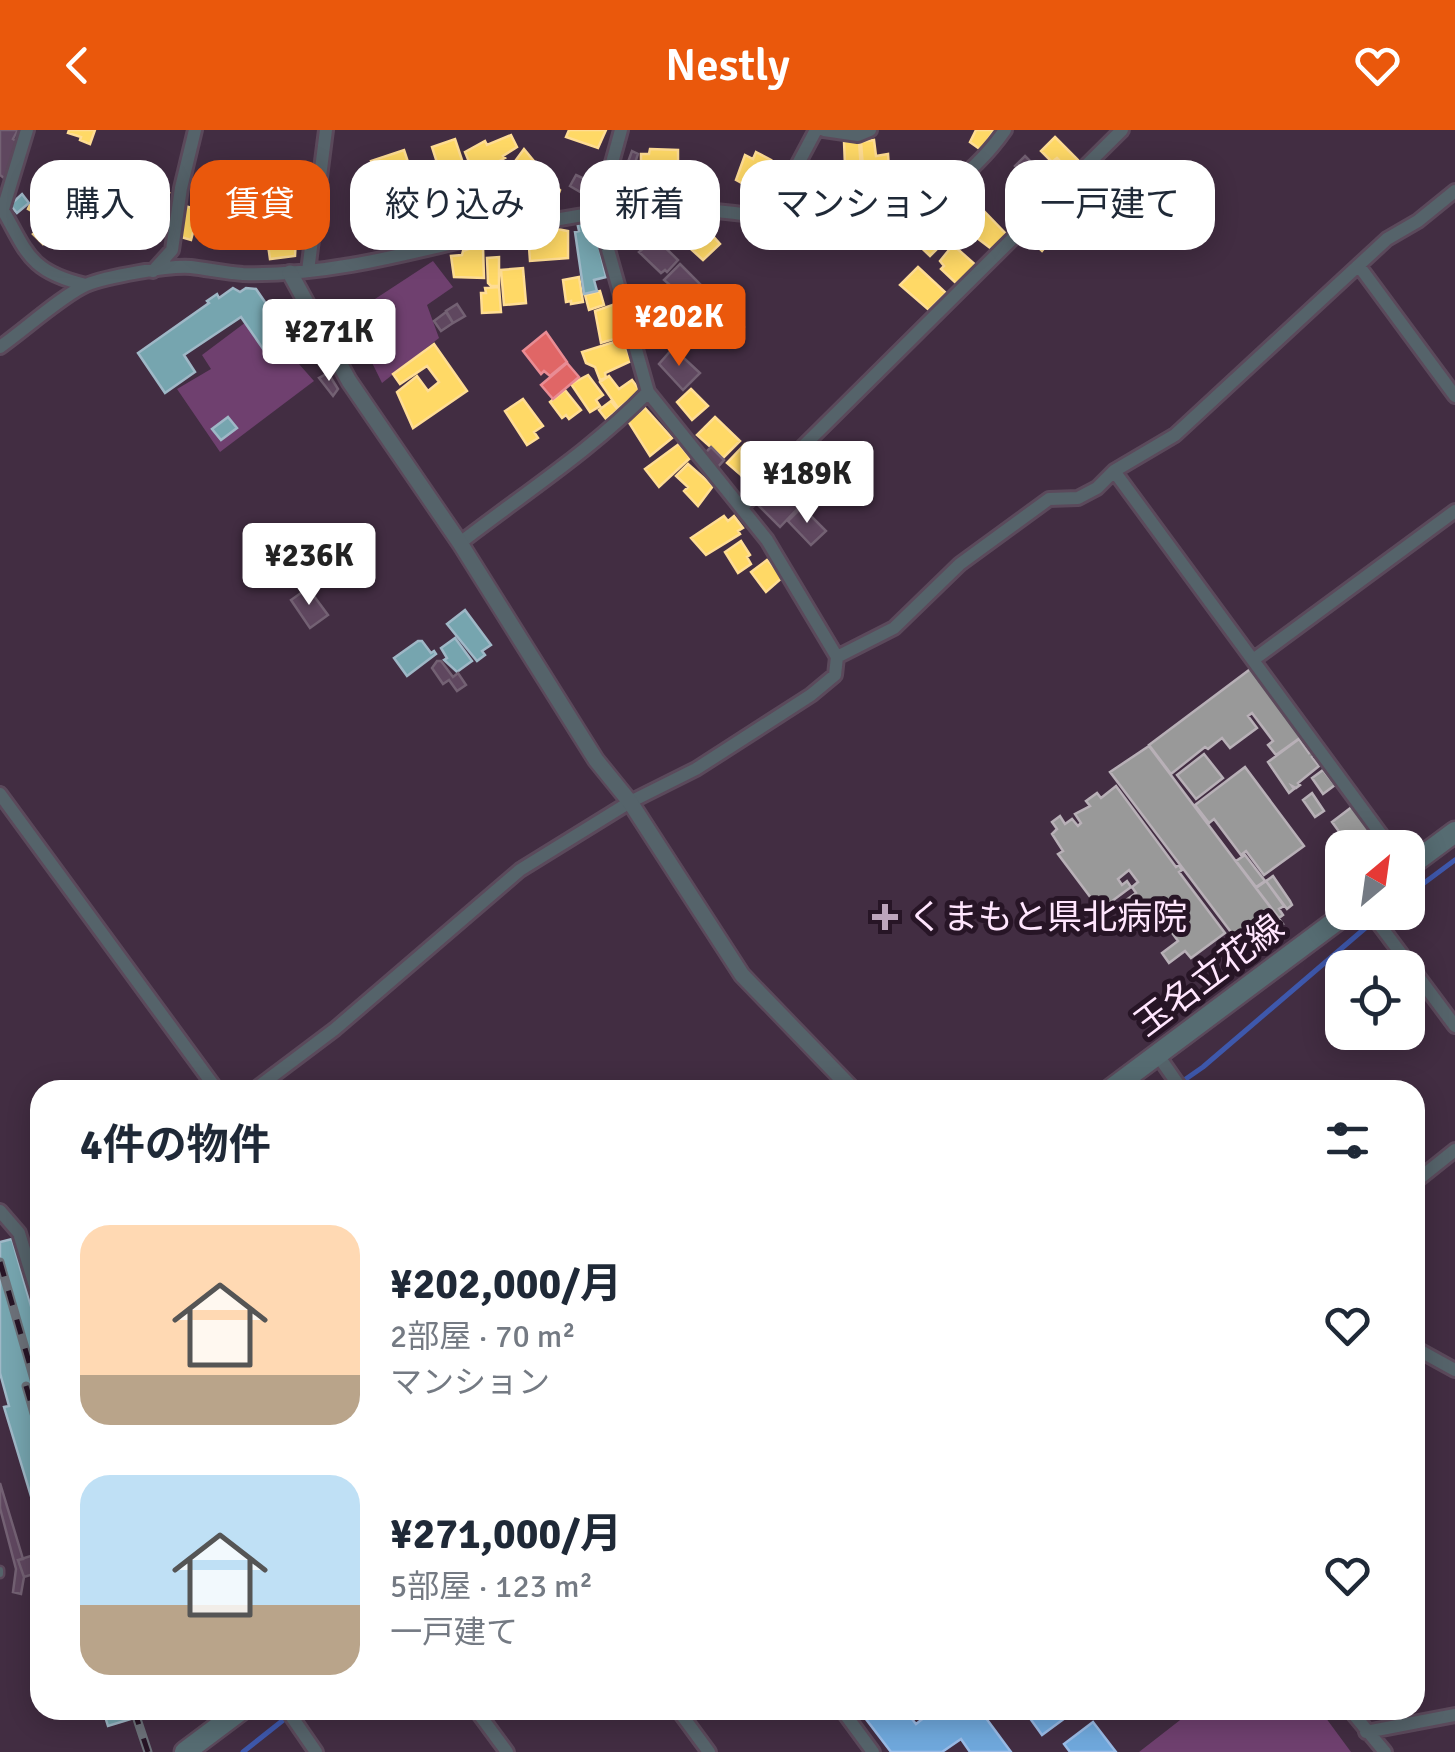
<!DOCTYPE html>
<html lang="ja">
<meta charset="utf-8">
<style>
body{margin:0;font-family:Signika,"Noto Sans JP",sans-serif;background:#f6f6f7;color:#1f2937;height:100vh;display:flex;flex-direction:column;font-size:38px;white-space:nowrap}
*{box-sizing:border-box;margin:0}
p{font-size:32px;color:#747a83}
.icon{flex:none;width:55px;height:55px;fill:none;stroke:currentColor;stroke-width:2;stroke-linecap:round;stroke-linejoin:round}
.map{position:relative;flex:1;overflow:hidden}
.panel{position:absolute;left:30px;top:950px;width:1395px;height:640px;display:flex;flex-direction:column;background:#fff;border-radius:30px;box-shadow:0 5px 25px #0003}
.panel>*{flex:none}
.top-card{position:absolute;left:30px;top:30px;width:1395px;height:90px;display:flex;gap:20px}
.needle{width:65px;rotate:29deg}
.buttons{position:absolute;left:1325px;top:700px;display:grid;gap:20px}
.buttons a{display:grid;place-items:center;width:100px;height:100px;border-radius:20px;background:#fff;box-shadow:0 5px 25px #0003;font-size:50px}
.price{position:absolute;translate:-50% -85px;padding:0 22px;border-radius:10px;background:#fff;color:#222;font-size:32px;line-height:65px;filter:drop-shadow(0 2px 5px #0008)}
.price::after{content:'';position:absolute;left:50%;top:60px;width:30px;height:22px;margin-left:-15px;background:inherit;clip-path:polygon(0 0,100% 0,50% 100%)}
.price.current{background:#ea580c;color:#fff}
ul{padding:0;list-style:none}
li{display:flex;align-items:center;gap:30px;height:250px;padding:0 50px}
li span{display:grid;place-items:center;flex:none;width:280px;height:200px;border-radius:30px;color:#555}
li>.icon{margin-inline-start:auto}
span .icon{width:120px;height:120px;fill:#fffc;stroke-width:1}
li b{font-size:42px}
h2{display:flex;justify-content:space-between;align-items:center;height:120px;padding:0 50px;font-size:42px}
.chip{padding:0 35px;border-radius:30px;background:#fff;box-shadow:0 5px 25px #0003;font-size:35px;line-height:90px}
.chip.current{background:#ea580c;color:#fff}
header{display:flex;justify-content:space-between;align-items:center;height:130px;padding:0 50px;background:#ea580c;color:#fff;font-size:45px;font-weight:600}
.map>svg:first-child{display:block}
.green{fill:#6f406f}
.homes{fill:#ffd966;stroke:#ffdd94;stroke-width:2.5}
.shops{fill:#e06666;stroke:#e98c94;stroke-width:2.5}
.schools{fill:#6fa8dc;stroke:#9abbe6;stroke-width:2.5}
.public{fill:#76a5af;stroke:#9fb8c7;stroke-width:2.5}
.industry{fill:#999;stroke:#b8b0b7;stroke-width:2.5}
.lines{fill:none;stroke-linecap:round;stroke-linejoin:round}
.stream{stroke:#3e58ac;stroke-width:5}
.building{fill:#5f475f;stroke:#736173;stroke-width:2.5}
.service-casing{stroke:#5b495b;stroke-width:11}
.minor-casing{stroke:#5b495b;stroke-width:18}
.tertiary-casing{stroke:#5b495b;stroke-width:20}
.primary-casing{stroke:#5b495b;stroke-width:25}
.service{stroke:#55636a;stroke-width:6}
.minor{stroke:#55636a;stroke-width:12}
.tertiary{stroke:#55636a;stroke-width:15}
.primary{stroke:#566c72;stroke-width:20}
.rail-casing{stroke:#6c7179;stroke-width:9}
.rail{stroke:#271526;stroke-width:5;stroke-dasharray:15;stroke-linecap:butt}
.poi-dot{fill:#bda5bc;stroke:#271526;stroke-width:4}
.labels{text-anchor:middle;stroke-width:10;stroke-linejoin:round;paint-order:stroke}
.poi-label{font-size:35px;fill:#ffe6fe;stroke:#271526;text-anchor:start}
.street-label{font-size:35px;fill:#ffe6fe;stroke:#271526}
</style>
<header><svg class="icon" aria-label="back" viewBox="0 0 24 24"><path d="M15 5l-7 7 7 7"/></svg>Nestly<svg class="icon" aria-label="heart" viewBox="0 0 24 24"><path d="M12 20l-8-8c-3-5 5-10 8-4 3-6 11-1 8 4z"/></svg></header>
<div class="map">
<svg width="1455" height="1622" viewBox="0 0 1455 1622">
<rect width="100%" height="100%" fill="#422d42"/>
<path class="green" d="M433,131L453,157L427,175L439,208L382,253L349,186Z
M254,186L285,227L288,225L293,233L299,234L314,251L220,322L177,259L211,239L202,225Z
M1193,1580H1320L1351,1622H1139Z"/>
<path class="homes" d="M69,0H68H95L90,14L80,10L81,7L68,3Z
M569,0H606L598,18L566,7Z
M994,0L981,20L970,12L976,0Z
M511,5L517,17L503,26L505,28L474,44L465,22L485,11L487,15Z
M1055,7L1078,30L1058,51L1048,42L1060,31L1057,28L1052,32L1041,21Z
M455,9L464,36L441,45L432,17Z
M874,10L876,26L888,24L890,52L868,55V50H864L861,12Z
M844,11H859L861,40L849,41V36H845Z
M524,19L547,47L535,60L508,41Z
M650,19L678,20V43L641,42V24H649Z
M404,20L410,38L401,41L402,46L376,49L371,31Z
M756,22L771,30L753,59L736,50L745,25L753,29Z
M58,37L71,42L68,58L54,56L52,61L40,56L47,38L56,42Z
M77,39L103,47L98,62L71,54Z
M849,39V42L862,41L867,85L852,87L851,83L842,84L839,79L837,41Z
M547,48L560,60L555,74L548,83L526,84V67L534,66Z
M413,51L420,78L382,92L373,65Z
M302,54L310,56L304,89L269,82L267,78L273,57L284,58L285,55L301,57Z
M468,54L479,89L466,97L460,82L442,85L435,65Z
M247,55L267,56L268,93L246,92Z
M145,57L169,63L162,82L151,81L150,86L139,82Z
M37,60L79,74L77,80L94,88L90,103L44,88L28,79Z
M962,61L983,80L968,96L948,76Z
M185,76L199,80L191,110L177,106Z
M220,77L221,80L237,79L238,107L222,108L215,106V103L201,102L200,93L208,92L209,78Z
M984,81L1008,106L993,120L965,99Z
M923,84L948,108L930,126L905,102Z
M1044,84L1060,99L1042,121L1024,104Z
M684,89L691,95L695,91L704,96L720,114L703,130L672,102Z
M45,94L54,105L43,114L33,104Z
M552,98L568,101V128L530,131L528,103Z
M275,107V110L296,108L295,126L270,129L267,108Z
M480,115L483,117L484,148L454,147L451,126L462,125L463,121Z
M953,115L978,137L962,154L959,151L957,154L941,139L944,136L940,131Z
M499,127V156H491L488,153L487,128Z
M918,137L946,163L929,180L900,155Z
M523,138L526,173L504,175L501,140Z
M579,147L583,172L571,174V171L566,172L563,150Z
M499,157L501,182L482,183L481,163H486L485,158Z
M600,161L604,175L589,180L585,165Z
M615,174L624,206L601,213L595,181Z
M617,211L618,215L624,212L631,231L605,243L606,248L600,250L595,237L586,233L582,222Z
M434,214L467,261L413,298L397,262L417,246L428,261L439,252L427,236L400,254L393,244Z
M588,245L603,265L596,270L600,276L590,282L571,254Z
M609,246L619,259L632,250L641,262L618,278L600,252Z
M691,259L708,276L692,290L677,272Z
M565,260L581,280L569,289L566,285L562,288L550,272Z
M523,269L543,296L534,302L538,308L527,315L505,281Z
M611,271L618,280L606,289L599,280Z
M645,278L672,308L650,326L628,291Z
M715,287L740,311L723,328L697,305Z
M679,314L690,328L659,357L645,339Z
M745,314L769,338L748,356L741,345L727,333Z
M688,334L713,356L698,376L684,361L688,357L676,346Z
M724,386L728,391L734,386L743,398L738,401L740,404L706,425L691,408Z
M741,411L750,425L747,427L751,434L738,443L725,422Z
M767,430L783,447L766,462L751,442Z"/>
<path class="shops" d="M119,52L143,59L137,79L114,70Z
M546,202L567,232L550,246L544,241L541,244L523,221Z
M567,233L579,247L553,269L541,255Z"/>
<path class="schools" d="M859,1580H900L905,1586L908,1584L916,1594L934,1580H980L1011,1622H970L961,1609L942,1622H891Z
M1024,1580H1058L1065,1588L1042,1605Z
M1093,1592L1116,1622H1070L1064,1614Z"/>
<path class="public" d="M22,64L29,73L17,83L10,75Z
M589,90L590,98H595L606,147L594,150L597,161L584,164L575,102L579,101L577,92Z
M233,158L240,162L246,158L256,159L291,210L268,226L241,187L184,225L195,242L165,263L138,223L209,173L207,171L217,164L219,168Z
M228,287L237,298L221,310L212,299Z
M465,480L491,515L482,521L485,525L477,531L447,494Z
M455,508L472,531L457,542L444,530L447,528L441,518Z
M418,511H422L431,523L434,521L436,524L407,546L394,528Z
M12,1109L40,1208V1396L4,1277L9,1276L0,1243V1112Z
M103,1580H153L154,1582L108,1596Z"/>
<path class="industry" d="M1253,537L1304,605L1276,625L1268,615L1273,611L1252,583L1248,586L1257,598L1230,618L1222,608L1208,619L1205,617L1171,644L1149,615Z
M1299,609L1309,623L1314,618L1318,623L1312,627L1319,636L1298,653L1300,655L1296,658L1292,656L1294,659L1289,663L1268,632Z
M1149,616L1283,794L1246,822L1110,642Z
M1204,624L1223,648L1196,669L1177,645Z
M1245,637L1304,716L1264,745L1246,721L1241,725L1214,689L1209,693L1195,675Z
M1323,640L1335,655L1323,664L1312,648Z
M1116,656L1176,737L1179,735L1182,740L1179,742L1225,803L1191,828L1185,821L1169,833L1162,823L1178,811L1162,789L1146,801L1122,773L1136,763L1132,757L1138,752L1129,740L1118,749L1122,755L1127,751L1131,757L1100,780L1058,724L1063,721L1052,704L1057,699L1052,692L1060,686L1065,694L1072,689L1078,696L1081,693L1075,684L1090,676L1086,671L1097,663L1101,668Z
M1312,663L1324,681L1315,687L1303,670Z
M1353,676L1374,703L1355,718H1351L1332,692Z
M1245,725L1265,751L1256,757L1236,731Z
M1273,746L1290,771L1292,775L1287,779L1266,751Z
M1266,751L1284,776L1279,779L1283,785L1279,788L1256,758Z"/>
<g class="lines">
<path class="stream" d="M1408,765L1455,730
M1170,960L1203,937L1384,782
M243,1622L296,1580"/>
</g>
<path class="building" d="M0,0H18L13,9L21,14L9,52L0,45Z
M632,21L638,24L636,30L641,31L635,47L624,43Z
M1025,26L1034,35L1024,45L1015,36Z
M459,39L462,50L448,55L444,45Z
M576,45L589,51L582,63L570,56Z
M651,104L678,130L667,142L665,140L661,143L639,122L644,118L641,115Z
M680,134L705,159L692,174L664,150Z
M654,158L679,182L665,197L639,174Z
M718,172L744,197L728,214L702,188Z
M457,174L465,186L453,193L446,181Z
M446,182L453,193L441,201L434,191Z
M673,218L700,243L683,260L659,234Z
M328,243L338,259L333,266L319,248Z
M711,317L724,330L717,338L703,325Z
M777,349L802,374L780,397L755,372Z
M802,377L826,401L811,415L788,391Z
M308,458L328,485L310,498L291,470Z
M437,531H441L453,547L458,543L466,555L457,561L449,550L443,554L432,538Z
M0,1353L23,1429L18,1430L24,1447L21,1464L13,1462L16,1439L0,1378Z
M40,1423V1442L24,1447L18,1430Z"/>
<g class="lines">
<g class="service-casing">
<path id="service" d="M0,1440V1444"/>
</g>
<g class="minor-casing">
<path id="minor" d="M824,0L858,5L870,0
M0,75C27,121 27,141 86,155
M3,79L27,0
M765,88L774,79L816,0
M1359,136L1455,266
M153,141L172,120L181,58L195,0
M308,141L326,0
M0,217C23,201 63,165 86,155C105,147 170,135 191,137C208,139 226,143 243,144C379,148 514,83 648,79C688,78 729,81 769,88C798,94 829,107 858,101C914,90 974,45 1005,0
M1114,341L1391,718
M742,377L1122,0
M460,413C523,364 592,320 648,262
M837,527L894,498L960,434L1049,369L1078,368L1097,358L1114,341L1175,305L1387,109L1418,91L1455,61
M1253,530L1455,381
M0,664L217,960
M1370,782L1455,896
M1157,924L1182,960
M254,960L335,899L520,740L630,672L696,639L811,565L835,545L837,527L767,410L648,262L598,84L621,0
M1415,1052L1455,1020
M0,1081L19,1103L40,1172
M1415,1218L1455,1240
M287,1580L316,1622
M476,1580L507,1622
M678,1580L709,1622
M842,1580L873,1622
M1350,1580L1385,1622
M1366,1602L1455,1585"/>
</g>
<g class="tertiary-casing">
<path id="tertiary" d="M290,143L349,251L460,413L596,630L630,672L742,845L853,960"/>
</g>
<g class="primary-casing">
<path id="primary" d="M1408,737L1455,702
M1110,960L1348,782
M185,1622L241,1580"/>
</g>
<use href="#service" class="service"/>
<use href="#minor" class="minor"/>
<use href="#tertiary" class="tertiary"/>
<use href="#primary" class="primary"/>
<g class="rail-casing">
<path id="rail" d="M0,1132L40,1270
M26,1256L40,1304
M134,1580L148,1622"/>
</g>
<use href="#rail" class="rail"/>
</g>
<path class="poi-dot" d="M880 772h10v10h10v10h-10v10h-10v-10h-10v-10h10z"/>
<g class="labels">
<g class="poi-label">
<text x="908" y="799">くまもと県北病院</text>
</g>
<g class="street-label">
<text transform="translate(1209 845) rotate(-37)" y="12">玉名立花線</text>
</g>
</g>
</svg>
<div class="buttons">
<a><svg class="needle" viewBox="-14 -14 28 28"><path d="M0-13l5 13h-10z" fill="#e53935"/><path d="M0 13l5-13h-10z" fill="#747a83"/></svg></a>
<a><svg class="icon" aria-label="locate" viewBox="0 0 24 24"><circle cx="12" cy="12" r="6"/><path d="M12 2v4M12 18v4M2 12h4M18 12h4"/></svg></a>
</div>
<b class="price current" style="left:679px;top:239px">¥202K</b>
<b class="price" style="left:329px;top:254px">¥271K</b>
<b class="price" style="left:807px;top:396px">¥189K</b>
<b class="price" style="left:309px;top:478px">¥236K</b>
<div class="top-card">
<a class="chip">購入</a>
<a class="chip current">賃貸</a>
<a class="chip">絞り込み</a>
<a class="chip">新着</a>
<a class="chip">マンション</a>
<a class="chip">一戸建て</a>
</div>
<section class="panel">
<h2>4件の物件<svg class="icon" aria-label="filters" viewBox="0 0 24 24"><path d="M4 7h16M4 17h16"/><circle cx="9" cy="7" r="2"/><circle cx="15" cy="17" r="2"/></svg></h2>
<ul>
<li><span style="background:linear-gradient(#ffd9b3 75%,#b9a48a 0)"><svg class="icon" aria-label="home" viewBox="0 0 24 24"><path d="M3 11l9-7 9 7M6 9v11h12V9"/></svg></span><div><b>¥202,000/月</b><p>2部屋 · 70 m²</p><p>マンション</p></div><svg class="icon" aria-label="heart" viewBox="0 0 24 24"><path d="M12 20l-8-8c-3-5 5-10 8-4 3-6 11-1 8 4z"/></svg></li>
<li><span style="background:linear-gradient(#bfe0f5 65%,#b9a48a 0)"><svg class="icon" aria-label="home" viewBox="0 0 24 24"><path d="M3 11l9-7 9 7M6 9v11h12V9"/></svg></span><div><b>¥271,000/月</b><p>5部屋 · 123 m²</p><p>一戸建て</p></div><svg class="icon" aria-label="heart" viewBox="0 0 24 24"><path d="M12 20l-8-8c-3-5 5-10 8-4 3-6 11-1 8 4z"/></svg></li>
</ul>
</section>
</div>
